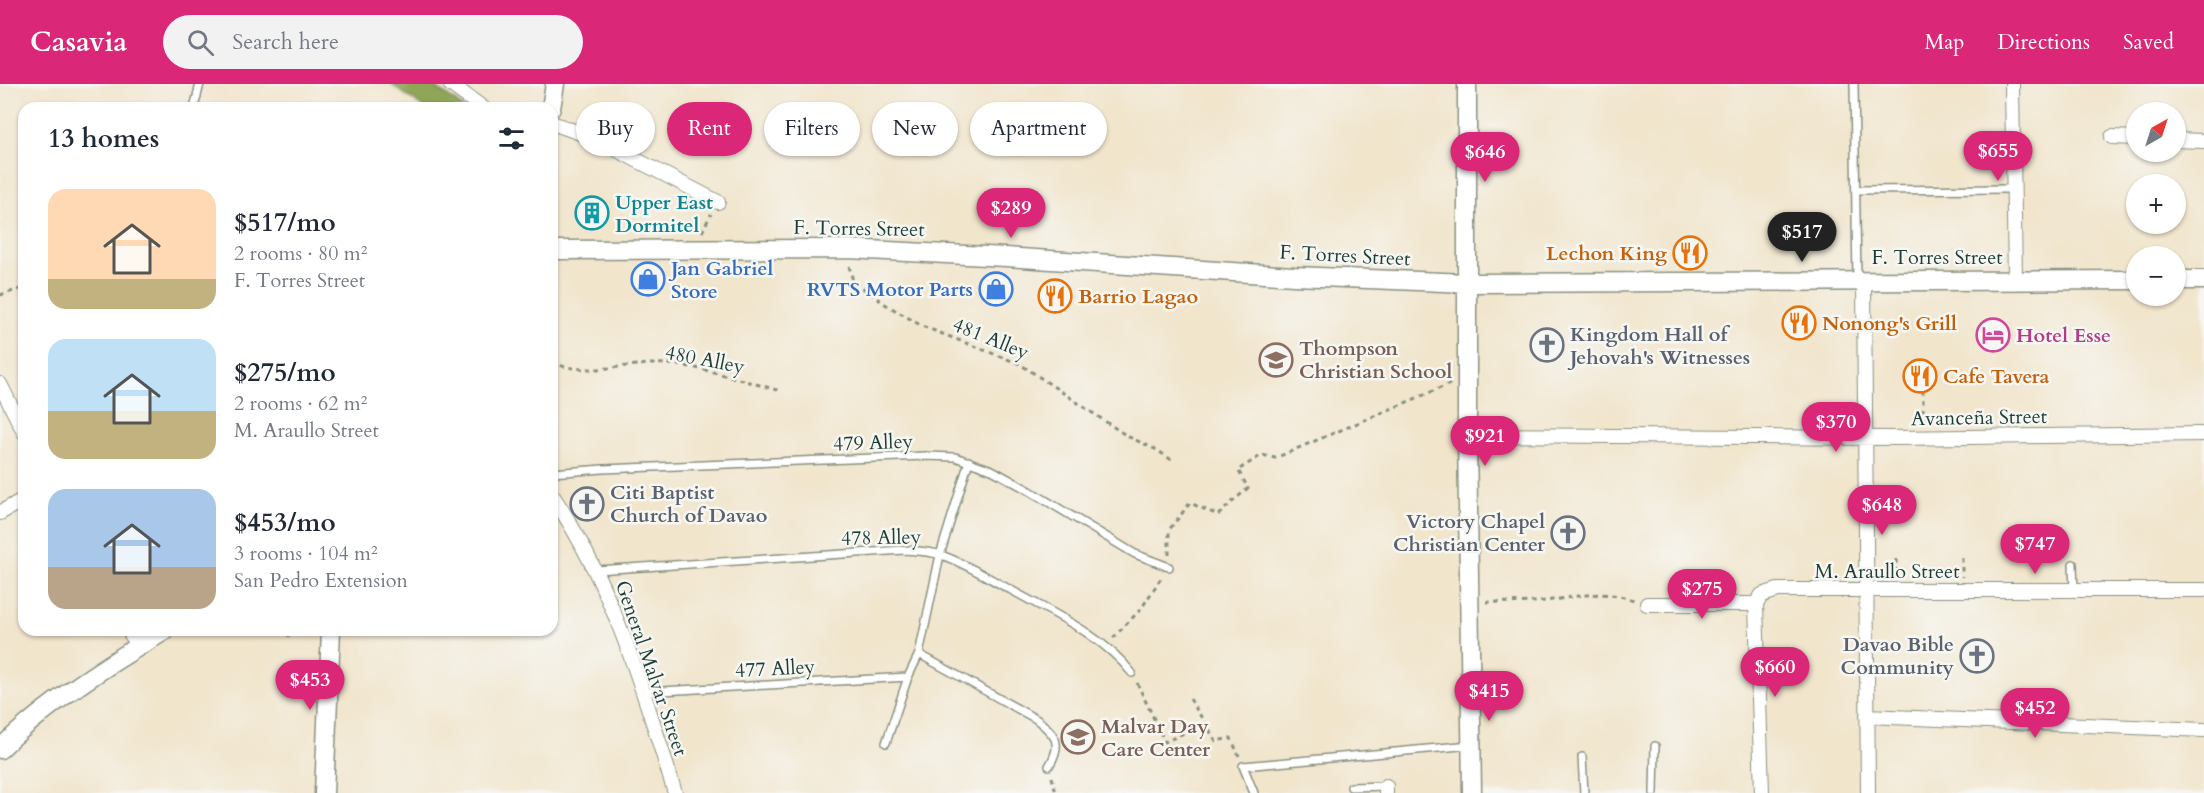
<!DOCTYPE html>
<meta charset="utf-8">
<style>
body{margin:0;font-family:Cardo,serif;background:#f2f2f3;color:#1f2937;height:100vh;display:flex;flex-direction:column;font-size:22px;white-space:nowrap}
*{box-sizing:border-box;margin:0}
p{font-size:20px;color:#747a83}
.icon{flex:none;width:33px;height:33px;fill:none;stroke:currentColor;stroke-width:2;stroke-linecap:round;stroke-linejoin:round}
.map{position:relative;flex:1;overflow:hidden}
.panel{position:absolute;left:18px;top:18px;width:540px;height:534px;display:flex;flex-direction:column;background:#fff;border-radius:18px;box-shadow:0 2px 4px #0004}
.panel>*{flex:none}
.banner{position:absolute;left:576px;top:18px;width:570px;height:54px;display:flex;gap:12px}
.needle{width:39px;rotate:39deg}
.controls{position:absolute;left:2126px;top:18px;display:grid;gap:12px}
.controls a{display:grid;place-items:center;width:60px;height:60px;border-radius:50%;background:#fff;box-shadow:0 2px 4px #0004;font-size:30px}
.price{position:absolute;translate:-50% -51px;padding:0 14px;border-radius:21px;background:#db2777;color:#fff;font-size:20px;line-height:39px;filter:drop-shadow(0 2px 3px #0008)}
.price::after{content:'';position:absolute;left:50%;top:36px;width:18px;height:14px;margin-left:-9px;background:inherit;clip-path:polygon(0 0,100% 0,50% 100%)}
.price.active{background:#222;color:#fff}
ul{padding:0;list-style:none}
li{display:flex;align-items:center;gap:18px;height:150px;padding:0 30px}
li span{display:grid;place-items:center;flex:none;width:168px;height:120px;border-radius:18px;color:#555}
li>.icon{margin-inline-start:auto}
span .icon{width:72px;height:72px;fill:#fffc;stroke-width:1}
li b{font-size:26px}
h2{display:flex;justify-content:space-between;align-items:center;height:72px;padding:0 30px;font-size:26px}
.tag{padding:0 21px;border-radius:27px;background:#fff;box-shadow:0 2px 4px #0004;font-size:21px;line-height:54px}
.tag.active{background:#db2777;color:#fff}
header{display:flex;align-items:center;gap:36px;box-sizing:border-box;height:84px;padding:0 30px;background:#db2777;color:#fff}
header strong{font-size:28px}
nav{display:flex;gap:33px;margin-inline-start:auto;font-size:21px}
.search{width:420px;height:54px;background:#f2f2f3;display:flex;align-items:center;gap:15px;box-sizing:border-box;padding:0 21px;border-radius:33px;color:#747a83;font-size:22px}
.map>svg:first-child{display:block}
.forest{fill:#8ea657;stroke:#567246;stroke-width:1.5}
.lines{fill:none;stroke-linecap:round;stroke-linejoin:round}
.lane-casing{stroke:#889180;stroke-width:10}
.street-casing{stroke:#889180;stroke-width:16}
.secondary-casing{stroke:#889180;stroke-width:21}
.path{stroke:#889180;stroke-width:3;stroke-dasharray:4.5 4.5;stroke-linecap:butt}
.lane{stroke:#fff;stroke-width:7}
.street{stroke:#fff;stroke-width:14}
.secondary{stroke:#fff;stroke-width:18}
.labels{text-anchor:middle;stroke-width:5;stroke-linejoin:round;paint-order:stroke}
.culture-label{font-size:20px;font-weight:bold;fill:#0d838f;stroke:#f6f6f2;text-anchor:start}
.street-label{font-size:20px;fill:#1f3d34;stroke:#f6f6f2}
.food-label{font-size:20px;font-weight:bold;fill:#c56008;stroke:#f6f6f2;text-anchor:start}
.shop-label{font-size:20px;font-weight:bold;fill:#366cbe;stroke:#f6f6f2;text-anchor:start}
.worship-label{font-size:20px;font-weight:bold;fill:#5b616d;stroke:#f6f6f2;text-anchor:start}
.hotel-label{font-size:20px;font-weight:bold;fill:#b23c85;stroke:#f6f6f2;text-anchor:start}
.education-label{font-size:20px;font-weight:bold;fill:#785e54;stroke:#f6f6f2;text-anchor:start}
</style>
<header>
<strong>Casavia</strong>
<div class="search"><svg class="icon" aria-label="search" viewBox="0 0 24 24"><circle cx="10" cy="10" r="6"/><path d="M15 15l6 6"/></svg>Search here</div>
<nav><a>Map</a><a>Directions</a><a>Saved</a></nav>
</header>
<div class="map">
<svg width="2204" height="709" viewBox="0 0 2204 709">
<rect width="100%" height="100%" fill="#f6f6f2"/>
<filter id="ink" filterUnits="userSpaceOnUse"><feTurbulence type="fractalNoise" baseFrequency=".0167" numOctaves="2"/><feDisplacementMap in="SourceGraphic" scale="12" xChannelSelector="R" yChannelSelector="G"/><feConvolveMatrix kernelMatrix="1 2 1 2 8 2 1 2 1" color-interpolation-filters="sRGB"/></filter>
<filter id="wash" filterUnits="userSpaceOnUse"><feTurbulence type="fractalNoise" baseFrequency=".008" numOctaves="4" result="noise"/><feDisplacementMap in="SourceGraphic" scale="24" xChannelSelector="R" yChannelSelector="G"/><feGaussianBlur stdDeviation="1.35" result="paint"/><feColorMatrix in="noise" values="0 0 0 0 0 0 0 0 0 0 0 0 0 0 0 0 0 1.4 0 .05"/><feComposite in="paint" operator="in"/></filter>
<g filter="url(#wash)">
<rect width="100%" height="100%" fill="#f1e5cc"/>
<path class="forest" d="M391,0H431L464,24H424Z"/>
</g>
<g filter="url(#ink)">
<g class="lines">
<g class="lane-casing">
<path id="lane" d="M1854,0L1857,196
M194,24L200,0
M1856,106L2013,105
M552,389L603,385L925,372L955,373L992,386L1030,407L1135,470L1169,483
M2073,480L2074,507
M596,486L904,466C917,467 929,467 941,471C965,479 988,494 1011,506C1054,530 1101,550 1132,589
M919,570L1036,635C1056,651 1063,659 1049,682
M644,608L908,593
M886,659L908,593L919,570L940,471L969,377
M1582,673L1584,709
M1351,703L1386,702
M1254,709L1243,682L1471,661
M1654,709L1655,662"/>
</g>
<g class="street-casing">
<path id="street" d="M450,0L483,24
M2012,0L2015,196
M552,39L594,54L718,118
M2112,53L2136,54
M2175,56L2204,57
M1864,196L1868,709
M0,300L24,348
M1467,351L1895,354L2204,350
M552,411C613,502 643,605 675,709
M0,429L24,415
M1647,520H1756
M1756,520L1762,511L1778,506H2204
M1756,520L1762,709
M128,546L139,562
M1867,632L2204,646
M1386,702V709"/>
</g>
<g class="secondary-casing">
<path id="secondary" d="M1467,0V351L1472,709
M551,24L555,0
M552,166L848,165L1006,173L1294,192L1468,199L2136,196
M2175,196H2204
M0,665C47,619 110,579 166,546
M324,709L331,546"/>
</g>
<path class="path" d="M702,148L711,130
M849,182L853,197L885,220L922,242L1020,280L1127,352L1157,366L1173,377
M0,211L24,204
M552,279C591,293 628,278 667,280C702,282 746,298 781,307
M1923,306V339
M1169,471V446L1190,419L1218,431L1248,404L1238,386L1262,371L1275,374L1452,299
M1962,474V493
M1896,475L1897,491
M1486,518C1502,518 1517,519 1533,518C1569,516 1597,503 1634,516
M287,552L298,546
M1113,554L1141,525L1163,491
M1137,599L1165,658L1205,639
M1190,615L1216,657L1231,654L1239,672
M1052,693L1056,709"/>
<use href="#lane" class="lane"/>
<use href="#street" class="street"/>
<use href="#secondary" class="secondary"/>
</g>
</g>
<defs>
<g id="building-ring" transform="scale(1.725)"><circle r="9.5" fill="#f6f6f2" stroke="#0f9aa8" stroke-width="1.5"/><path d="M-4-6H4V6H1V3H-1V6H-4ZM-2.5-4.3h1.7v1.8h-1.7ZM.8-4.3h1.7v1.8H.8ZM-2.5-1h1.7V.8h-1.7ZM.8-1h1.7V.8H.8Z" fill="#0f9aa8"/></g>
<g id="restaurant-ring" transform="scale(1.725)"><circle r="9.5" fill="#f6f6f2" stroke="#e8710a" stroke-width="1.5"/><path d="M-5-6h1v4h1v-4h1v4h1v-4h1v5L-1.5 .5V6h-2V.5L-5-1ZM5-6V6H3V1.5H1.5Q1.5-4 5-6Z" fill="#e8710a"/></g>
<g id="shop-ring" transform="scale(1.725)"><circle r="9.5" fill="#f6f6f2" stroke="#3f7fe0" stroke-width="1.5"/><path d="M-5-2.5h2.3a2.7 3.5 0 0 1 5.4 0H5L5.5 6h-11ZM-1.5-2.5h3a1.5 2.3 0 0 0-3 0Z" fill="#3f7fe0"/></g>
<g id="hotel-ring" transform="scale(1.725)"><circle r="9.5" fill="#f6f6f2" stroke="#d1479c" stroke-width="1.5"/><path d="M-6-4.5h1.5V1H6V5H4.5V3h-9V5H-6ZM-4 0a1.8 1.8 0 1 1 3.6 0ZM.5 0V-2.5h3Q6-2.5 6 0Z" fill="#d1479c"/></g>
<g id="church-ring" transform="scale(1.725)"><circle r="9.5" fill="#f6f6f2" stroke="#6b7280" stroke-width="1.5"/><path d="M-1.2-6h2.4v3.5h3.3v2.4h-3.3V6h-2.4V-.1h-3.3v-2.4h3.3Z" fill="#6b7280"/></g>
<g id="school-ring" transform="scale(1.725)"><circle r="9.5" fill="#f6f6f2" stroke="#8d6e63" stroke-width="1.5"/><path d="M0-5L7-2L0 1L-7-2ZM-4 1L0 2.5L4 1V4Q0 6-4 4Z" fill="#8d6e63"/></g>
</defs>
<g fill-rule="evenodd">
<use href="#building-ring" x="592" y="129"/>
<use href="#restaurant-ring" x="1690" y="169"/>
<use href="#shop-ring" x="648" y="195"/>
<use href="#shop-ring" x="996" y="205"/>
<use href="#restaurant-ring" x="1055" y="212"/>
<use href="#restaurant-ring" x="1799" y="239"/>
<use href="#hotel-ring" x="1993" y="251"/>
<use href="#church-ring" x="1547" y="261"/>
<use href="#school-ring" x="1276" y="276"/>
<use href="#restaurant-ring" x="1920" y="292"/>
<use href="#church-ring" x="587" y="420"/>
<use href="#church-ring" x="1568" y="449"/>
<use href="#church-ring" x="1977" y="572"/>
<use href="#school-ring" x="1078" y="653"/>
</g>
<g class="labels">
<g class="culture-label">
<text x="615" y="125">Upper East<tspan x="615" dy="23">Dormitel</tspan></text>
</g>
<g class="street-label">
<text transform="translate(859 144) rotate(1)" y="7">F. Torres Street</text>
<text transform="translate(1345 171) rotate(3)" y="7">F. Torres Street</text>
<text x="1937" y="180">F. Torres Street</text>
<text transform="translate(991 254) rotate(22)" y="7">481 Alley</text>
<text transform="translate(705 275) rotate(11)" y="7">480 Alley</text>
<text transform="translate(1979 333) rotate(-1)" y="7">Avanceña Street</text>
<text transform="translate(873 358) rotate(-2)" y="7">479 Alley</text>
<text transform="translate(881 453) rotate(-1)" y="7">478 Alley</text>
<text x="1887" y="494">M. Araullo Street</text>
<text transform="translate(652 584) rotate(71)" y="7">General Malvar Street</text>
<text transform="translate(775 584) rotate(-3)" y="7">477 Alley</text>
</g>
<g class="food-label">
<text x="1667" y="176" text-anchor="end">Lechon King</text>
<text x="1078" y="219">Barrio Lagao</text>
<text x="1822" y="246">Nonong's Grill</text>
<text x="1943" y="299">Cafe Tavera</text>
</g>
<g class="shop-label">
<text x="671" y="191">Jan Gabriel<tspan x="671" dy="23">Store</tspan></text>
<text x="973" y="212" text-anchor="end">RVTS Motor Parts</text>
</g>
<g class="worship-label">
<text x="1570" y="257">Kingdom Hall of<tspan x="1570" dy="23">Jehovah's Witnesses</tspan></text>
<text x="610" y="415">Citi Baptist<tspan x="610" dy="23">Church of Davao</tspan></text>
<text x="1545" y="444" text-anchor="end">Victory Chapel<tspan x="1545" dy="23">Christian Center</tspan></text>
<text x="1954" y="567" text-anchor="end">Davao Bible<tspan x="1954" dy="23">Community</tspan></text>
</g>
<g class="hotel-label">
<text x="2016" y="258">Hotel Esse</text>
</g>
<g class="education-label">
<text x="1299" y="271">Thompson<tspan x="1299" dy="23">Christian School</tspan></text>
<text x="1101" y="649">Malvar Day<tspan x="1101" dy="23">Care Center</tspan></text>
</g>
</g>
</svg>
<div class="controls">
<a><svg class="needle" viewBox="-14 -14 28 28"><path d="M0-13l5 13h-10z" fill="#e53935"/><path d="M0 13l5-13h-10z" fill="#747a83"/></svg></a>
<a>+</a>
<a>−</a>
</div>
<b class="price" style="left:1998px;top:98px">$655</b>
<b class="price" style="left:1485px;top:99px">$646</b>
<b class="price" style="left:1011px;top:155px">$289</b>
<b class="price active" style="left:1802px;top:179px">$517</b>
<b class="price" style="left:1836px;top:369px">$370</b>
<b class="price" style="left:1485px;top:383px">$921</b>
<b class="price" style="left:1882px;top:452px">$648</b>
<b class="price" style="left:2035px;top:491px">$747</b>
<b class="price" style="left:1702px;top:536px">$275</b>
<b class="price" style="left:1775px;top:614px">$660</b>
<b class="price" style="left:310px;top:627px">$453</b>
<b class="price" style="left:1489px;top:638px">$415</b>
<b class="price" style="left:2035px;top:655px">$452</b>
<div class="banner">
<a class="tag">Buy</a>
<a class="tag active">Rent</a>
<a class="tag">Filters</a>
<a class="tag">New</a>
<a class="tag">Apartment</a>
</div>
<section class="panel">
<h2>13 homes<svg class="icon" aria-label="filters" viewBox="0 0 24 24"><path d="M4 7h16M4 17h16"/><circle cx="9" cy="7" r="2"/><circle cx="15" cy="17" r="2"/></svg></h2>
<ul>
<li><span style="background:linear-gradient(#ffd9b3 75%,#c2b280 0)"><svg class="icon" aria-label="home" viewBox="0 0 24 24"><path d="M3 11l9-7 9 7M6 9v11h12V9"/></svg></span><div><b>$517/mo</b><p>2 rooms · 80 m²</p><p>F. Torres Street</p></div></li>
<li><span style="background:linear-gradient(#bfe0f5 60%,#c2b280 0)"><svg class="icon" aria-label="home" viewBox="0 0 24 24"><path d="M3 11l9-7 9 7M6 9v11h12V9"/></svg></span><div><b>$275/mo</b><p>2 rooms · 62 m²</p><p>M. Araullo Street</p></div></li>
<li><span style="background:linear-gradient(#a9c7e8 65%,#b9a48a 0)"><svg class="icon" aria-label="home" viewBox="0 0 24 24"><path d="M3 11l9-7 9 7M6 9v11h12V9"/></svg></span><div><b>$453/mo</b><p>3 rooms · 104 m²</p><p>San Pedro Extension</p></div></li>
</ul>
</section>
</div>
